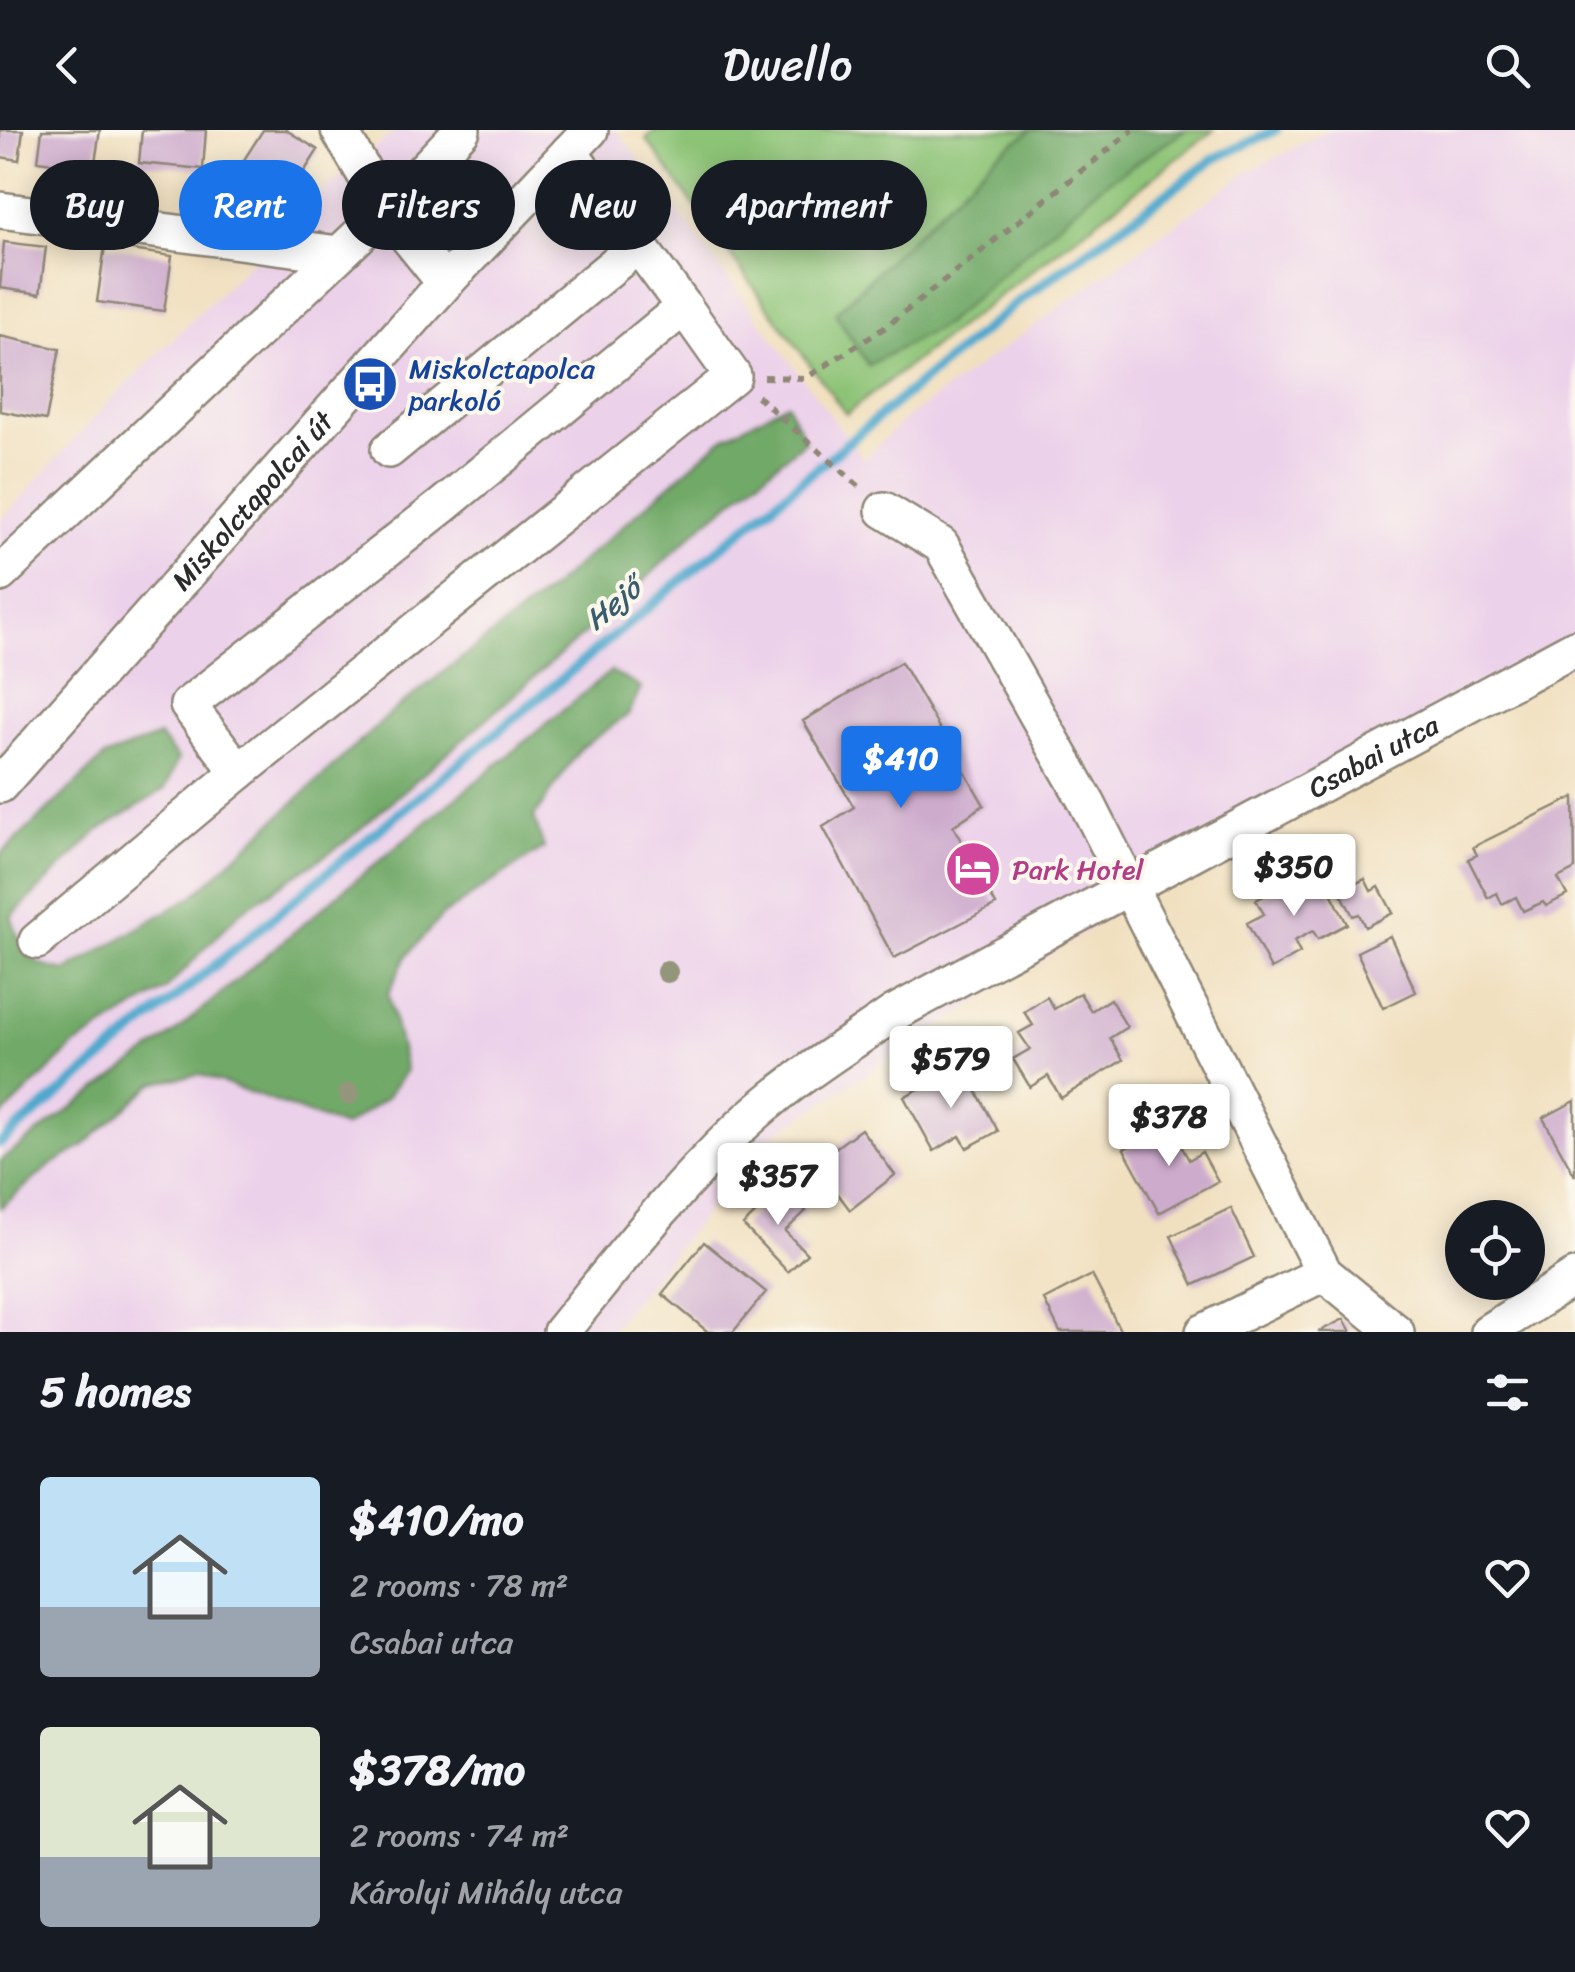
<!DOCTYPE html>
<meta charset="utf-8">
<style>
body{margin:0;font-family:Sriracha,sans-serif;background:#20242c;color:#f1f3f6;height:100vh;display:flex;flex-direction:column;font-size:38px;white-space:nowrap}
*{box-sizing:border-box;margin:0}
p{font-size:32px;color:#9ea1a6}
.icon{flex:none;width:55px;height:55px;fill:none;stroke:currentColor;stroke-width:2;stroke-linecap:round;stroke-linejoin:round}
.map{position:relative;height:1202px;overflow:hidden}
.side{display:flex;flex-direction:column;background:#171b24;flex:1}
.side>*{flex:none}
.banner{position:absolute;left:30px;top:30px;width:1000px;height:90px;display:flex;gap:20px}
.buttons{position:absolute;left:1445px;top:1070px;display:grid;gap:20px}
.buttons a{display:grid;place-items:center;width:100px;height:100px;border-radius:50%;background:#171b24;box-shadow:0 5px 25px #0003;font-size:50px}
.price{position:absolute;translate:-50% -85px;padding:0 22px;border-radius:10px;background:#fff;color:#222;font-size:32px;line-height:65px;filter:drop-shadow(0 2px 5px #0008)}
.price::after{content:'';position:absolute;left:50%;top:60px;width:30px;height:22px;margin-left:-15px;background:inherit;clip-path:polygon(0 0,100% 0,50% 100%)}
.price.selected{background:#1a73e8;color:#fff}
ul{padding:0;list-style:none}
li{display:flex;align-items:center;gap:30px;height:250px;padding:0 40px}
li span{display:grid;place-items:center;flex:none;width:280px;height:200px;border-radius:10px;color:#555}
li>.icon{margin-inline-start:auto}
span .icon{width:120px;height:120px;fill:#fffc;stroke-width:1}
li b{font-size:42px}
h2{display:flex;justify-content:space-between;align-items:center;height:120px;padding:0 40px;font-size:42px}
.pill{padding:0 35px;border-radius:45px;background:#171b24;box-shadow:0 5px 25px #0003;font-size:35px;line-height:90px}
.pill.selected{background:#1a73e8;color:#fff}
header{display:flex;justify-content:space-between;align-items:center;height:130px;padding:0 40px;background:#171b24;font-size:45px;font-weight:600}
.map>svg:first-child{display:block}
.built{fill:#ecd1ea}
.green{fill:#8cc376;stroke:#5c7750;stroke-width:2.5}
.forest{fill:#71a967;stroke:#4e6a49;stroke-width:2.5}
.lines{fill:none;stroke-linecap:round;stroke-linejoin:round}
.stream{stroke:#4fa8cd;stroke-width:10}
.building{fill:#cdabcd}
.minor-casing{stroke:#8e8676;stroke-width:40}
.path{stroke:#8e8676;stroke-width:6;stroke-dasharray:8 8;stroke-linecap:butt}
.minor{stroke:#fff;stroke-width:35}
.tree{fill:#94967b}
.labels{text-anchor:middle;stroke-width:8;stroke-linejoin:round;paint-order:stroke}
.transit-label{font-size:28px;fill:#164399;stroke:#fbf7ec;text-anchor:start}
.street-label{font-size:28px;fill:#2b2b2b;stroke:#fbf7ec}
.hotel-label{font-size:28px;fill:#b23c85;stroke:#fbf7ec;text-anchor:start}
.water-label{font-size:30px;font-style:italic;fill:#395d6c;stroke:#fbf7ec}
</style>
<header><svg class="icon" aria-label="back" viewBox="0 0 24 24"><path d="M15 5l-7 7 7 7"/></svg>Dwello<svg class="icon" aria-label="search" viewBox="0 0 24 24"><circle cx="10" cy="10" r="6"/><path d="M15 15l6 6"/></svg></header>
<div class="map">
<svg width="1575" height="1202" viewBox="0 0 1575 1202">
<rect width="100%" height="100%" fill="#fbf7ec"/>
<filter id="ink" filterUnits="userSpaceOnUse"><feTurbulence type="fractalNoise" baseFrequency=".01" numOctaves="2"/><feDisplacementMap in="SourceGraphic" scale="20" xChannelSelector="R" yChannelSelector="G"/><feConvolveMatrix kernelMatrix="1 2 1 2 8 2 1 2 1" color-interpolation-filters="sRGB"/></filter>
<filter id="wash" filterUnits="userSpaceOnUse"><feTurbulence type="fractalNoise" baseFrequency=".0048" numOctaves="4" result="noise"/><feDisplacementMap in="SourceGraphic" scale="40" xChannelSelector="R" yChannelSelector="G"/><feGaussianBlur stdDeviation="2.25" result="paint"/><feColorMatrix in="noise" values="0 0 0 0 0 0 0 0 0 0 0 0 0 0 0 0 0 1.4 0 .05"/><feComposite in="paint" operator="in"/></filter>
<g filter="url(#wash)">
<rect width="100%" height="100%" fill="#f1e0c0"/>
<path class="built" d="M396,0H616L864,330L900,293L1247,42L1329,0H1575V533L1172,745L762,1012L609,1202H0V391L106,275L319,65Z"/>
<path class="green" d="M655,0H1214L846,284L646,9Z"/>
<path class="forest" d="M1032,0H1186L1102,55L944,195L868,235L835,183L996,25Z
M787,273L805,311L700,397L631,463L344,713L240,782L166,859L73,917L0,988V725L104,627L159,606L178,629L165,659L98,701L11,787C25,824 25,834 66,841L194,765L392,582L547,462L723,308Z
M611,541L641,558L629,584L580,619L534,687L544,718L444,784L407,825L388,864L406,940L387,967L344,997L199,944L154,953L82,1017L51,1035L0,1078V1031L173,904L346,758Z"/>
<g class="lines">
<path class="stream" d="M0,1013L1019,171L1214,29L1276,0"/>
</g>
<g id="blocks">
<path class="building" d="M0,0H23L19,30L0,27Z
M42,0H100L94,39L38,31Z
M142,0H206L203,39L139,33Z
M263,0H286L318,20L288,67L240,36Z
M4,112L46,117L40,164L0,158Z
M105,116L172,126L164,181L97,172Z
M0,206L60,219L46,290L0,281Z
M901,532L984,675L953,696L996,775L894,828L823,697L854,677L803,591Z
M1574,667L1575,739L1558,748L1567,765L1546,776L1543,772L1523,781L1516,767L1502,774L1497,763L1488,768L1468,729L1477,725L1473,717Z
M1301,747L1309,762L1326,753L1347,794L1318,809L1313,801L1294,811L1300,823L1271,839L1247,793L1264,784L1256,770Z
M1365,749L1371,761L1379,757L1393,783L1365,797L1359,784L1353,786L1340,761Z
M1390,806L1416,862L1383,878L1357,822Z
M1080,863L1091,881L1110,869L1127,897L1110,908L1123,930L1061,968L1048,946L1030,957L1013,929L1030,919L1019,903L1033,895L1024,882L1047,867L1054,879Z
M962,935L998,1001L967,1018L960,1006L934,1021L904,967Z
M1575,971V1046L1543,988Z
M1169,994L1189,1030L1202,1022L1218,1051L1159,1083L1124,1019Z
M861,999L895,1045L850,1080L815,1033Z
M783,1057L806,1081L785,1101L807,1124L788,1142L743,1095Z
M1231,1078L1254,1127L1194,1155L1171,1106Z
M704,1112L766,1162L733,1202H708L662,1164Z
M1092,1145L1121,1202H1060L1044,1170Z
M1344,1189L1351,1202H1318Z"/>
</g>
</g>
<g filter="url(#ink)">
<use href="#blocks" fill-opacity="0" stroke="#8e8676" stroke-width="2.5"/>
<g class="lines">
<g class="minor-casing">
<g id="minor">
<path d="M339,0L386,80L445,153"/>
<path d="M0,80L339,124"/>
<path d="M389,320L637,116"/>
<path d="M884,380L941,415L1087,673L1324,1143L1396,1202"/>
<path d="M0,444L386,80L462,0"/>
<path d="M239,642L188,575L442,376L684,177L569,22"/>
<path id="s1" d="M0,655L445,153L590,0"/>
<path d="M37,811L239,642L733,246L684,177"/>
<path id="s2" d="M561,1202C618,1132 673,1060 739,998C785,954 842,919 894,883L1575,518"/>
<path d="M1204,1202L1324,1143"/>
<path d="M1488,1202L1575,1147"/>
</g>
</g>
<path class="path" d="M764,247L806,248L887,196L1133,0
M757,266L863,360"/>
<use href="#minor" class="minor"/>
</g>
<g class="tree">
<circle cx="667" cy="842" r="11"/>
<circle cx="349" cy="964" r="11"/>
</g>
</g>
<defs>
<g id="bus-disc" transform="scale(2.875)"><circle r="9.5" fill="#1a4fb4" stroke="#fbf7ec"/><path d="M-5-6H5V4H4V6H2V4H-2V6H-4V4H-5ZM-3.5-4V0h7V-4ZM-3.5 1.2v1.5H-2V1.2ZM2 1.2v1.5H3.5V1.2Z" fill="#fff"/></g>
<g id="hotel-disc" transform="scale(2.875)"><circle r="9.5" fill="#d1479c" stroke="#fbf7ec"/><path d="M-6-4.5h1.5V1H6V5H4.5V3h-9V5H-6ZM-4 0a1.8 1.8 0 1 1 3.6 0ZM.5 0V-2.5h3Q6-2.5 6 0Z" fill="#fff"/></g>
</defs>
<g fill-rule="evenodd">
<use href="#bus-disc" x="370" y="254"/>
<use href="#hotel-disc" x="973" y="739"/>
</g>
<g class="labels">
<g class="transit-label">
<text x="409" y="248">Miskolctapolca<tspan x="409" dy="32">parkoló</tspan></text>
</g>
<g class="street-label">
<text dy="10" stroke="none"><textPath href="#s1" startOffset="380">Miskolctapolcai út</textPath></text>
<text dy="10" stroke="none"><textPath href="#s2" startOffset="1008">Csabai utca</textPath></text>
</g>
<g class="hotel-label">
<text x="1012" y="749">Park Hotel</text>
</g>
<g class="water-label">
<text transform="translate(613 474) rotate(-40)" y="10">Hejő</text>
</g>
</g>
</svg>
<div class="buttons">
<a><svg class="icon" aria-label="locate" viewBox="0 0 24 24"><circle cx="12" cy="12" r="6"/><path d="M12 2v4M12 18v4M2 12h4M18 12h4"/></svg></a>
</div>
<b class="price selected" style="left:901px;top:681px">$410</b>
<b class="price" style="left:1294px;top:789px">$350</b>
<b class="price" style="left:951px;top:981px">$579</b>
<b class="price" style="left:1169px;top:1039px">$378</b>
<b class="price" style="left:778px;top:1098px">$357</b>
<div class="banner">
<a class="pill">Buy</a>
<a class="pill selected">Rent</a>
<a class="pill">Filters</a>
<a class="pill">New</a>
<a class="pill">Apartment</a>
</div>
</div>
<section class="side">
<h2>5 homes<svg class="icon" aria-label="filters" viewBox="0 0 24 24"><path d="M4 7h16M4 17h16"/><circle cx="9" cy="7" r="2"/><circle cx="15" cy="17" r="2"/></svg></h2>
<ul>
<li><span style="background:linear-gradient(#bfe0f5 65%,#9aa5b1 0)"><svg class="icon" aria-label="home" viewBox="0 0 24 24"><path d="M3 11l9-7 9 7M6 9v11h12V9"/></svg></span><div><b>$410/mo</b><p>2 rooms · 78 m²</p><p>Csabai utca</p></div><svg class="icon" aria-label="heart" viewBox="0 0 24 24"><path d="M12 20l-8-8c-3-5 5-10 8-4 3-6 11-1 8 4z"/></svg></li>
<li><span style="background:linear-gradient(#dfe7d0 65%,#9aa5b1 0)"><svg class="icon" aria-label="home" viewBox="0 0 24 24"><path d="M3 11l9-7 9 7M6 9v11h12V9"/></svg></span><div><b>$378/mo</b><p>2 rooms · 74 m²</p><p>Károlyi Mihály utca</p></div><svg class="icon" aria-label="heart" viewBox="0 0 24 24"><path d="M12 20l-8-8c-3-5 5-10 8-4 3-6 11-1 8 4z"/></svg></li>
</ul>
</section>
